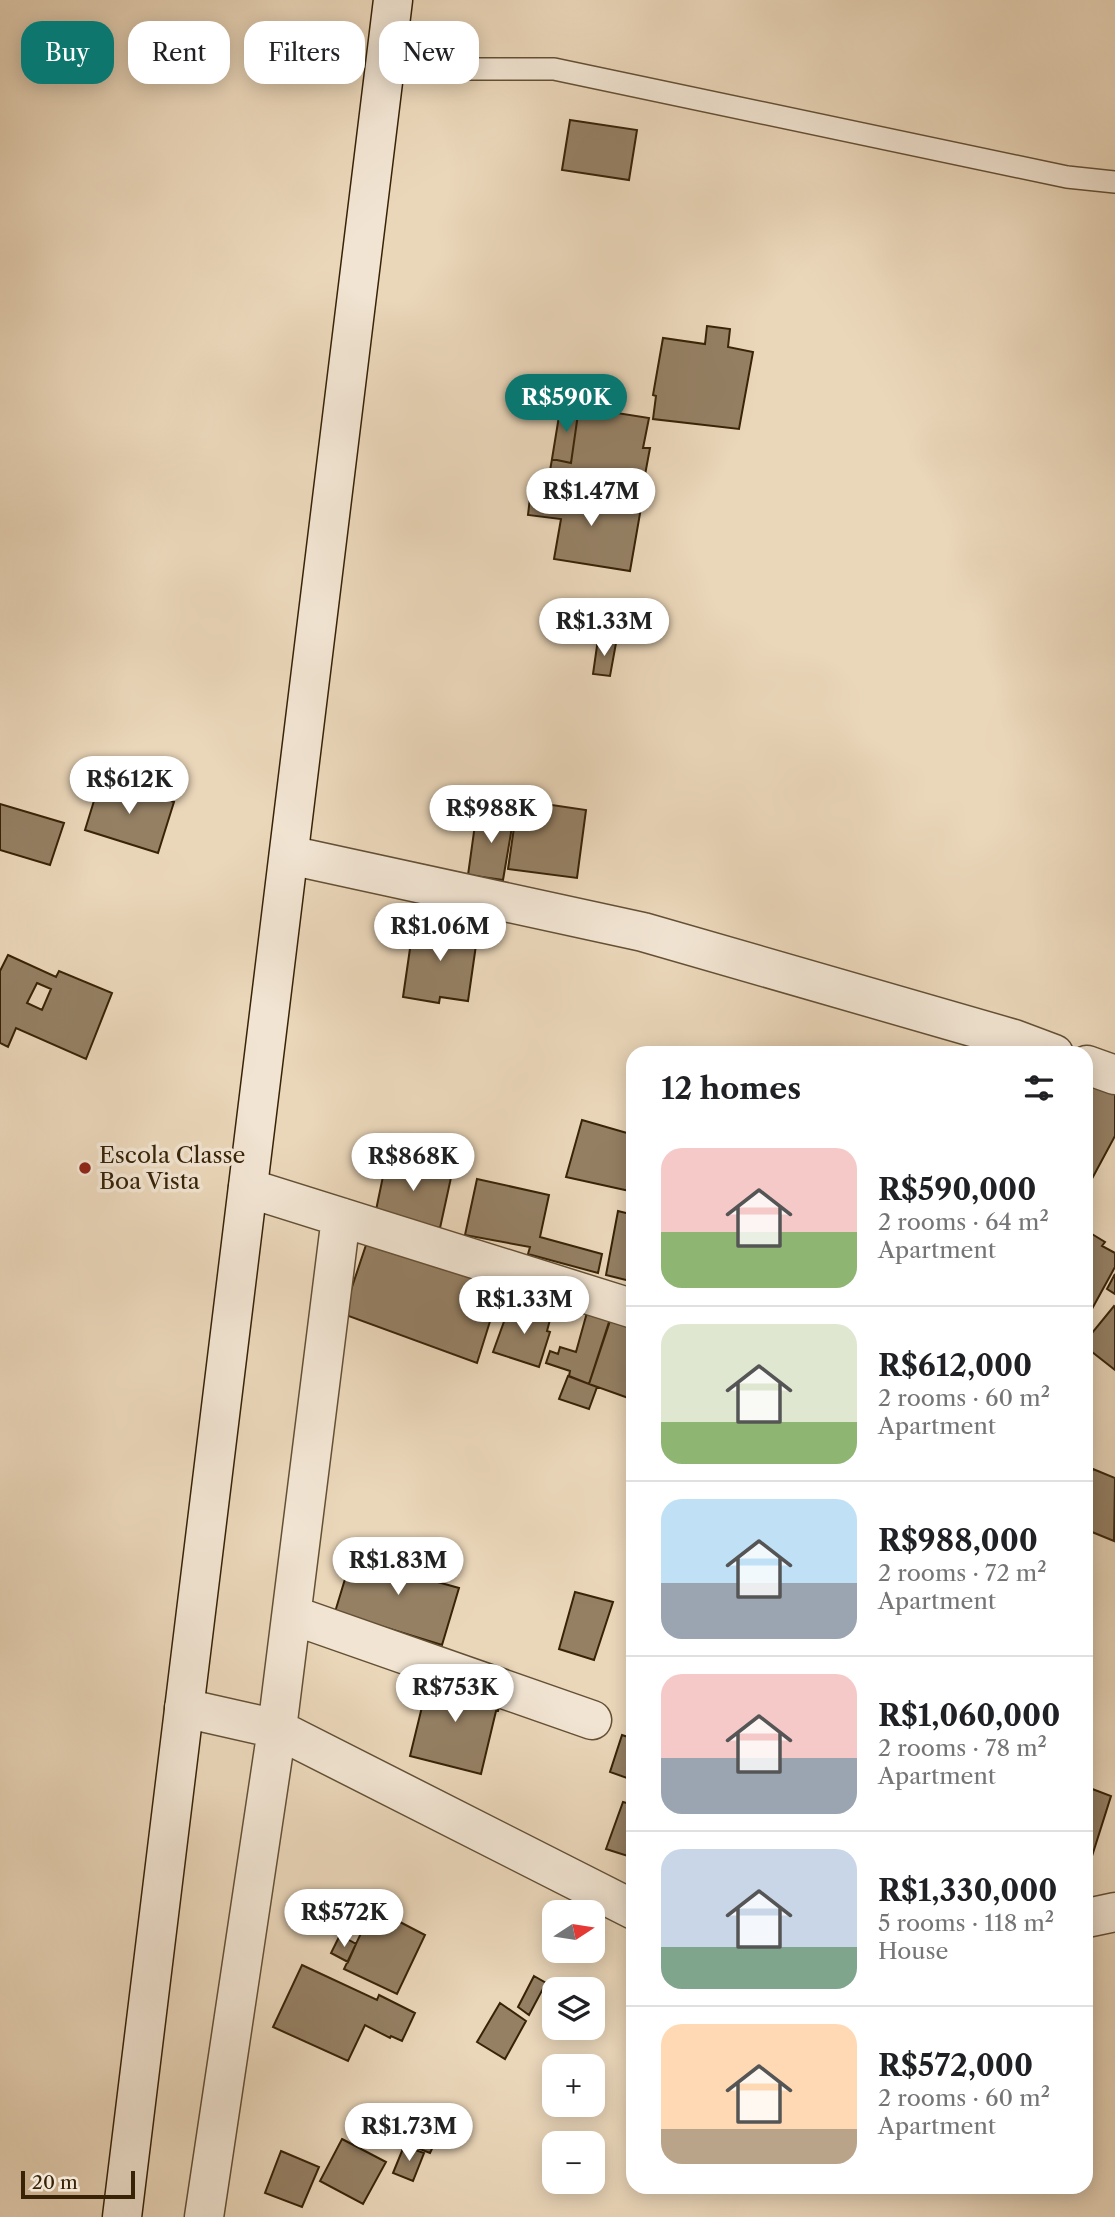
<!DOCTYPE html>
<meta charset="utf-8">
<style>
body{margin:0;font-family:"Libre Caslon Text",serif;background:#f2f2f2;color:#202124;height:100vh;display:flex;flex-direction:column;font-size:26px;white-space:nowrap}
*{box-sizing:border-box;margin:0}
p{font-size:23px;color:#757577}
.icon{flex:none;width:38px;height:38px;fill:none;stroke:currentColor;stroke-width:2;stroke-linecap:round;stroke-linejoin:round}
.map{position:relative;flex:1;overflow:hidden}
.panel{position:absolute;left:626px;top:1046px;width:467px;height:1148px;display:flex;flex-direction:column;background:#fff;border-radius:21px;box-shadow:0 4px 18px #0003}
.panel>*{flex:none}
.guide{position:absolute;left:21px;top:21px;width:500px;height:63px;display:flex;gap:14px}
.needle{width:46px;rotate:78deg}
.fabs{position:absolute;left:542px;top:1900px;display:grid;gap:14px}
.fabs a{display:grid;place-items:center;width:63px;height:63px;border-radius:14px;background:#fff;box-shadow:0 4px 18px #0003;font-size:35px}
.scale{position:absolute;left:21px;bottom:18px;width:114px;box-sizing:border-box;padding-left:7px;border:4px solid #382307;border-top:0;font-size:19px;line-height:24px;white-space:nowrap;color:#382307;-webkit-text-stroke:5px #f1e4d2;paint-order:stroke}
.price{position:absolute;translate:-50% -60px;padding:0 16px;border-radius:24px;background:#fff;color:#222;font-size:23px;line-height:46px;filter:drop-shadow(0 2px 4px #0008)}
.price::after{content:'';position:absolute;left:50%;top:42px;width:21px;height:16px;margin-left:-10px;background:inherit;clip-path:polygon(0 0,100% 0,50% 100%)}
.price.selected{background:#0f766e;color:#fff}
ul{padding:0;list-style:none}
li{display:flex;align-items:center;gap:21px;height:175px;padding:0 35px}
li+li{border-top:2px solid #e0e0e0}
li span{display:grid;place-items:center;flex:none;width:196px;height:140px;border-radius:21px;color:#555}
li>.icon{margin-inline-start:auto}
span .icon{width:84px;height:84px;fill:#fffc;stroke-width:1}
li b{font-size:30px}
h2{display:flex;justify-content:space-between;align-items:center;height:84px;padding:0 35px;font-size:30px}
.tag{padding:0 24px;border-radius:21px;background:#fff;box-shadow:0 4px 18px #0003;font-size:24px;line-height:63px}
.tag.selected{background:#0f766e;color:#fff}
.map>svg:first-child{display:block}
.building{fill:#958064;stroke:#382307;stroke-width:2;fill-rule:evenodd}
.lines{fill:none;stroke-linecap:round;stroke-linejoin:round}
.lane-casing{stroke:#645034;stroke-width:24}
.street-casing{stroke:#645034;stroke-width:41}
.secondary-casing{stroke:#382307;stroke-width:41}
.lane{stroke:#f1e4d2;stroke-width:21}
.street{stroke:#f1e4d2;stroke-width:38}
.secondary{stroke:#f1e4d2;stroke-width:38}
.poi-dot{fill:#8f2418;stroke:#f1e4d2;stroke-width:2.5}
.labels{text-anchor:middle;stroke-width:7;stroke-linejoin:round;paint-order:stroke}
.poi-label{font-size:23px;fill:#382307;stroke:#f1e4d2;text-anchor:start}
</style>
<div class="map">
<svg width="1115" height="2217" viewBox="0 0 1115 2217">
<rect width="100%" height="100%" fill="#ead6b9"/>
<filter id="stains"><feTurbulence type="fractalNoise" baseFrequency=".00286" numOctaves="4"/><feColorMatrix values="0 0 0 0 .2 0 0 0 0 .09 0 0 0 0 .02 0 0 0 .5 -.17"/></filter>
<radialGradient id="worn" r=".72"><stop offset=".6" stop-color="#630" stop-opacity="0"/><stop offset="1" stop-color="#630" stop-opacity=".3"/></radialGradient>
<path class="building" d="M570,120L637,130L629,180L562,170Z
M707,326L730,329L728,347L753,352L739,429L653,419L656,396L653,395L663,338L705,344Z
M561,404L579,407L571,463L552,459Z
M579,407L649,418L643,448H650L642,491L636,489L634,502L617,499L618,494L614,493L578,487L577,493L547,488L552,459L571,463Z
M531,489L565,493L564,500L577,502L579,493L642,502L630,571L554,559L561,519L528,515Z
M598,639L616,643L610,676L593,674Z
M101,778L174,802L158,853L85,830Z
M518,800L586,810L577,878L508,869Z
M0,804L64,823L50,865L0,850Z
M477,810L514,815L503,880L468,875Z
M414,921L478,931L468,1001L440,997L439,1003L403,997Z
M8,955L56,977L59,971L112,993L86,1059L16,1028L8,1047L0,1043V971ZM37,983L51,989L42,1010L27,1003Z
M1087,1078L1115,1089V1136L1087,1188Z
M582,1120L634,1135V1192L566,1177Z
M387,1157L452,1173L440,1228L375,1215Z
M477,1179L549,1195L540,1237L602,1254L598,1273L528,1254L530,1247L465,1235Z
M618,1211L634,1215V1282L606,1275Z
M1087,1231L1105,1242L1102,1246L1115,1253V1267L1087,1318Z
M368,1239L502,1283L477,1363L343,1314Z
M1115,1274V1294L1107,1289Z
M591,1298L615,1306L589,1384L569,1376L570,1371L546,1363L550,1351L558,1354L560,1347L576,1352Z
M510,1305L551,1316L547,1331L550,1332L539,1367L493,1352Z
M1114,1306L1115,1307V1370L1087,1348V1339Z
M610,1319L634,1326V1400L589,1384Z
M568,1376L597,1387L589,1409L559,1399Z
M1093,1469L1115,1478L1114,1541L1087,1530V1485Z
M395,1551L401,1553L399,1559L438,1570L434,1581L459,1588L442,1645L335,1612L352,1556L373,1562L376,1554L393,1559Z
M575,1592L613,1602L594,1660L559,1649Z
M430,1674L502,1694L498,1711H496L481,1774L410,1756Z
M622,1735L634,1739V1775L629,1773L627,1778L610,1772Z
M1087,1787L1111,1796L1087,1872Z
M623,1802L634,1805V1858L606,1849Z
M373,1908L425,1935L397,1994L344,1969Z
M340,1935L356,1944L348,1962L331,1953Z
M302,1965L377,2000L379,1995L415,2013L402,2041L391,2036L390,2038L365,2025L348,2061L273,2027Z
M534,1976L546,1983L529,2015L518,2007Z
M500,2003L526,2021L505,2059L477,2042Z
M412,2120L440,2132L430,2153L402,2142Z
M342,2139L386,2162L363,2204L320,2181Z
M404,2146L424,2153L413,2181L393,2173Z
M281,2151L319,2167L302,2207L265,2193Z"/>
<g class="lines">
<g class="lane-casing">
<path id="lane" d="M385,69H554L1067,177L1115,182"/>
</g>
<g class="street-casing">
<path id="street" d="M289,855L643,932L1014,1039L1054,1054
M1087,1065L1115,1075
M248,1188L634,1309
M292,1615L592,1720
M184,1708L277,1729L634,1910
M1087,1918L1115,1912
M204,2217L277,1729L341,1217"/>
</g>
<g class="secondary-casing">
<path id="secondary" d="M122,2217L393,0"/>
</g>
<use href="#lane" class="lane"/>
<use href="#street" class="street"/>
<use href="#secondary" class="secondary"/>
</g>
<circle class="poi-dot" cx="85" cy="1168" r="7"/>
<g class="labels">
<g class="poi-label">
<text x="99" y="1163">Escola Classe<tspan x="99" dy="26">Boa Vista</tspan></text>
</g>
</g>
<rect width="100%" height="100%" filter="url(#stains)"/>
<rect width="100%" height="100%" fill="url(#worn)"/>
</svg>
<div class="fabs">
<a><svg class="needle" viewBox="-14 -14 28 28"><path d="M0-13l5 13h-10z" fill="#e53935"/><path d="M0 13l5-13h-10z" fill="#757577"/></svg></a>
<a><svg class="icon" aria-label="layers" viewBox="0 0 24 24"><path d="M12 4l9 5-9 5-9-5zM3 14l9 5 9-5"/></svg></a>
<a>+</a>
<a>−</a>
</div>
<div class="scale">20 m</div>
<b class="price selected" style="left:566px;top:434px">R$590K</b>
<b class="price" style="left:591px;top:528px">R$1.47M</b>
<b class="price" style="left:604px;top:658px">R$1.33M</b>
<b class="price" style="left:129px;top:816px">R$612K</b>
<b class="price" style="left:491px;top:845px">R$988K</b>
<b class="price" style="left:440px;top:963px">R$1.06M</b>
<b class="price" style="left:413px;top:1193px">R$868K</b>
<b class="price" style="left:524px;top:1336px">R$1.33M</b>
<b class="price" style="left:398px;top:1597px">R$1.83M</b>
<b class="price" style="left:455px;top:1724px">R$753K</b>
<b class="price" style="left:344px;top:1949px">R$572K</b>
<b class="price" style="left:409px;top:2163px">R$1.73M</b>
<div class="guide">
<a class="tag selected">Buy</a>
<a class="tag">Rent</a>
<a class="tag">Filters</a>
<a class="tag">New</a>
</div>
<section class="panel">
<h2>12 homes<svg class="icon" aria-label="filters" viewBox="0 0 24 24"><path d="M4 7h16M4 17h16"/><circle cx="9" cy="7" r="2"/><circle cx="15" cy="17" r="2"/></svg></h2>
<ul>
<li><span style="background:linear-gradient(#f6c9c9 60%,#8fb573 0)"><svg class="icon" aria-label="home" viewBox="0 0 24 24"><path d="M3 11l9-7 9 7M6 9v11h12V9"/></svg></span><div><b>R$590,000</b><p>2 rooms · 64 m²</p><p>Apartment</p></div></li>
<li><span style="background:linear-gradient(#dfe7d0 70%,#8fb573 0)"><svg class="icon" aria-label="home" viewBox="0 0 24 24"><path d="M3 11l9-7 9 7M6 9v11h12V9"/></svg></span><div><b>R$612,000</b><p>2 rooms · 60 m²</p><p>Apartment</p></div></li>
<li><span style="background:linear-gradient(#bfe0f5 60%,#9aa5b1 0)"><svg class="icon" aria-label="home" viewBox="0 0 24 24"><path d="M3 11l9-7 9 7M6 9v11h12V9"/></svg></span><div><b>R$988,000</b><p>2 rooms · 72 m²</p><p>Apartment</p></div></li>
<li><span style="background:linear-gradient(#f6c9c9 60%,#9aa5b1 0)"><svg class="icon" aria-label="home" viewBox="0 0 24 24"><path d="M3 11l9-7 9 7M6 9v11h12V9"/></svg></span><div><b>R$1,060,000</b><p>2 rooms · 78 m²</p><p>Apartment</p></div></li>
<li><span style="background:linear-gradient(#c9d6e8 70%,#7fa58c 0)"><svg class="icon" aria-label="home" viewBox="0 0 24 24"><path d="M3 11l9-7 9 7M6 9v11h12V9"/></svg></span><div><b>R$1,330,000</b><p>5 rooms · 118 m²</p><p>House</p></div></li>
<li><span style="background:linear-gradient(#ffd9b3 75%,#b9a48a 0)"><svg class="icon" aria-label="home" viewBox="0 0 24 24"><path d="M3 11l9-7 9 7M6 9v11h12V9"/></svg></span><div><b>R$572,000</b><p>2 rooms · 60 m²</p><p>Apartment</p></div></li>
</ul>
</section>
</div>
